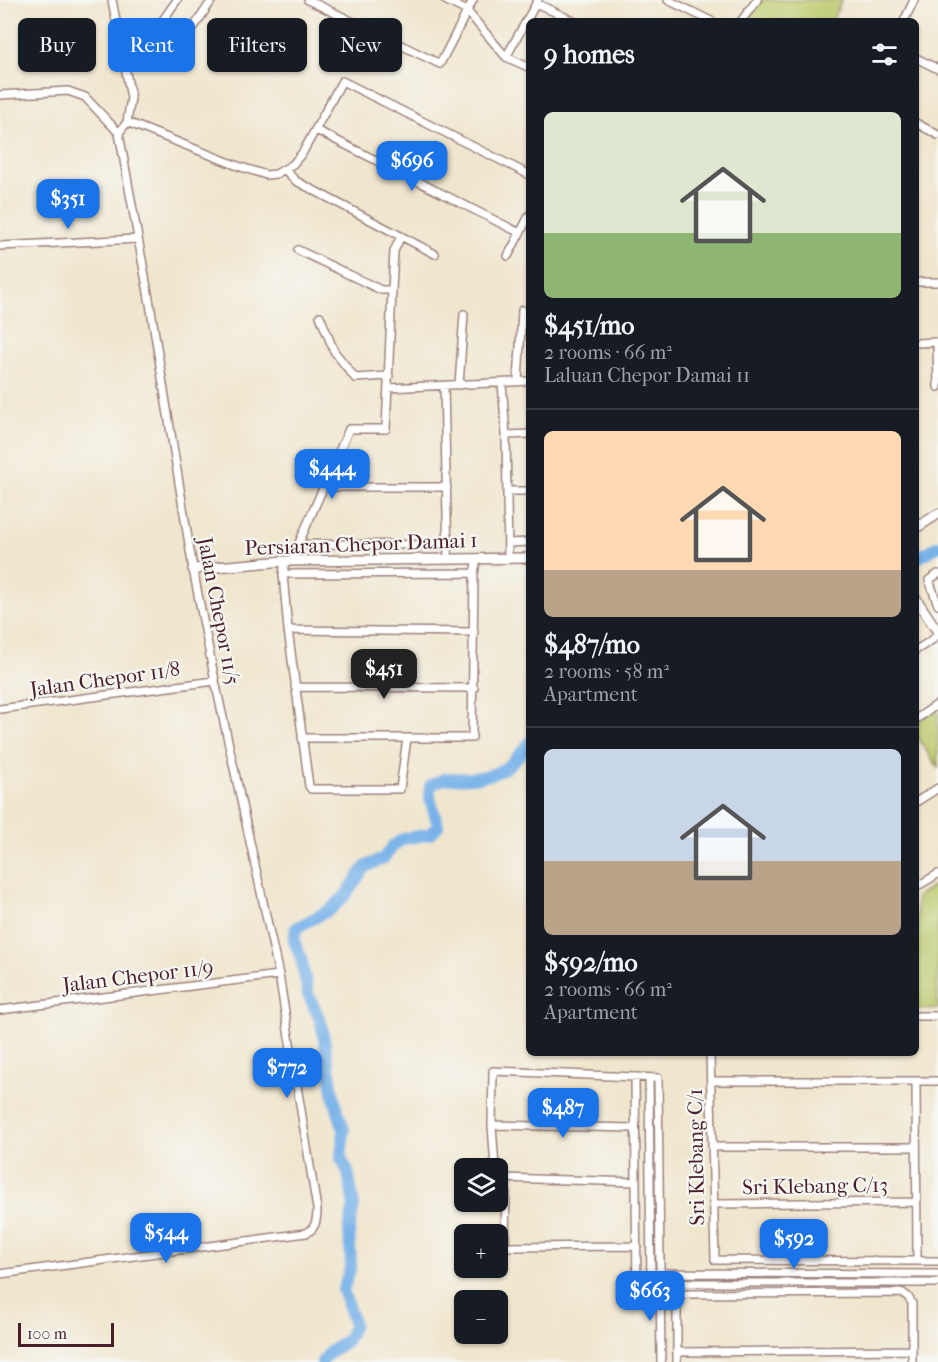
<!DOCTYPE html>
<meta charset="utf-8">
<style>
body{margin:0;font-family:"IM FELL French Canon",serif;background:#242831;color:#f1f3f6;height:100vh;display:flex;flex-direction:column;font-size:22px;white-space:nowrap}
*{box-sizing:border-box;margin:0}
p{font-size:20px;color:#9ea1a6}
.icon{flex:none;width:33px;height:33px;fill:none;stroke:currentColor;stroke-width:2;stroke-linecap:round;stroke-linejoin:round}
.map{position:relative;flex:1;overflow:hidden}
.side{position:absolute;left:526px;top:18px;width:393px;height:1038px;display:flex;flex-direction:column;background:#171b24;border-radius:9px;box-shadow:0 2px 4px #0004}
.side>*{flex:none}
.top-card{position:absolute;left:18px;top:18px;width:418px;height:54px;display:flex;gap:12px}
.fabs{position:absolute;left:454px;top:1158px;display:grid;gap:12px}
.fabs a{display:grid;place-items:center;width:54px;height:54px;border-radius:9px;background:#171b24;box-shadow:0 2px 4px #0004;font-size:30px}
.scale{position:absolute;left:18px;bottom:15px;width:96px;box-sizing:border-box;padding-left:6px;border:3px solid #4a1f2b;border-top:0;font-size:16px;line-height:21px;white-space:nowrap;color:#4a1f2b;-webkit-text-stroke:4px #f6f6f2;paint-order:stroke}
.price{position:absolute;translate:-50% -51px;padding:0 14px;border-radius:12px;background:#1a73e8;color:#fff;font-size:20px;line-height:39px;filter:drop-shadow(0 2px 3px #0008)}
.price::after{content:'';position:absolute;left:50%;top:36px;width:18px;height:14px;margin-left:-9px;background:inherit;clip-path:polygon(0 0,100% 0,50% 100%)}
.price.current{background:#222;color:#fff}
ul{padding:0;list-style:none}
li{display:grid;align-content:center;gap:12px;height:318px;padding:0 18px}
li+li{border-top:2px solid #363941}
li span{display:grid;place-items:center;height:186px;border-radius:9px;color:#555}
li>.icon{margin-inline-start:auto}
span .icon{width:108px;height:108px;fill:#fffc;stroke-width:1}
li b{font-size:26px}
h2{display:flex;justify-content:space-between;align-items:center;height:72px;padding:0 18px;font-size:26px}
.tag{padding:0 21px;border-radius:9px;background:#171b24;box-shadow:0 2px 4px #0004;font-size:21px;line-height:54px}
.tag.current{background:#1a73e8;color:#fff}
.map>svg:first-child{display:block}
.green{fill:#bbc869;stroke:#82744a;stroke-width:1.5}
.lines{fill:none;stroke-linecap:round;stroke-linejoin:round}
.river{stroke:#78b2e9;stroke-width:12}
.street-casing{stroke:#9d827c;stroke-width:10}
.secondary-casing{stroke:#9d827c;stroke-width:12}
.street{stroke:#fff;stroke-width:7}
.secondary{stroke:#fff;stroke-width:9}
.labels{text-anchor:middle;stroke-width:4.5;stroke-linejoin:round;paint-order:stroke}
.street-label{font-size:21px;fill:#4a1f2b;stroke:#f6f6f2}
</style>
<div class="map">
<svg width="938" height="1362" viewBox="0 0 938 1362">
<rect width="100%" height="100%" fill="#f6f6f2"/>
<filter id="ink" filterUnits="userSpaceOnUse"><feTurbulence type="fractalNoise" baseFrequency=".0167" numOctaves="2"/><feDisplacementMap in="SourceGraphic" scale="12" xChannelSelector="R" yChannelSelector="G"/><feConvolveMatrix kernelMatrix="1 2 1 2 8 2 1 2 1" color-interpolation-filters="sRGB"/></filter>
<filter id="wash" filterUnits="userSpaceOnUse"><feTurbulence type="fractalNoise" baseFrequency=".008" numOctaves="4" result="noise"/><feDisplacementMap in="SourceGraphic" scale="24" xChannelSelector="R" yChannelSelector="G"/><feGaussianBlur stdDeviation="1.35" result="paint"/><feColorMatrix in="noise" values="0 0 0 0 0 0 0 0 0 0 0 0 0 0 0 0 0 1.4 0 .05"/><feComposite in="paint" operator="in"/></filter>
<g filter="url(#wash)">
<rect width="100%" height="100%" fill="#f0e6ce"/>
<path class="green" d="M762,0H842L832,21H746Z
M938,709V768L917,737V722Z
M938,883V1009H917V896Z"/>
<g class="lines">
<path class="river" d="M916,559L938,546
M322,1362L330,1352L347,1340L354,1325L343,1290L351,1266L349,1229L354,1206L348,1172L341,1158L344,1130L335,1102L321,1022L308,994L301,958L294,941L296,928L331,909L345,896L365,867L384,858L393,846L403,839L430,834L438,826C435,811 428,801 430,786C449,774 451,780 471,778C502,776 512,765 530,742"/>
</g>
</g>
<g filter="url(#ink)">
<g class="lines">
<g class="street-casing">
<path id="street" d="M112,0L131,98L127,122L119,133
M308,0L440,64L473,0
M445,0L467,11L506,57L530,68
M668,0L711,21
M536,3L573,21
M741,21L757,0
M904,21L914,0
M153,34L174,47L180,48L212,0
M122,46L144,41L153,34L177,0
M506,57L538,0
M916,58L938,69
M0,95L68,91L85,97L119,133L150,304L193,569L215,681L279,975L317,1209C317,1219 316,1229 306,1233L0,1274
M127,122L238,166L266,175L276,174L293,164L303,152L342,81L530,175
M916,123L938,135
M316,130L520,233
M285,170L296,181L435,254
M0,246L137,239
M298,250L381,290H392L394,251L401,236
M508,256L530,214
M916,282H938
M320,316L334,351L355,378L389,376
M937,342L938,387
M916,343L938,342
M518,382L522,310
M502,383L506,435L508,558
M459,385L464,314
M444,386L448,559
M388,388L530,381
M506,435L530,434
M324,487H447
M507,491H530
M508,543L530,542
M299,544L448,545
M285,561L283,574L288,630L309,786L311,789H400L407,738
M291,561L349,429H386L392,290
M283,574L474,573
M938,574L929,580L938,605
M288,630L474,632
M916,650L932,640L938,634
M295,687L474,688
M0,709L215,681
M916,719L938,704
M302,738H472L474,573L477,559
M916,802L938,788
M916,887L938,874
M0,1010L279,975
M916,1016H938
M710,1053L715,1260L917,1261L916,1081
M635,1077L637,1293
M649,1078L651,1283H938
M711,1081H938
M492,1125L635,1128
M712,1147H916
M495,1168L492,1125L493,1071L658,1078L661,1362
M498,1178L636,1182
M506,1179L505,1247L637,1246
M713,1204L916,1202
M919,1261H938
M651,1273L938,1274
M677,1352L912,1350
M677,1362V1304L679,1297L686,1294L903,1293L908,1297L912,1303V1362"/>
</g>
<g class="secondary-casing">
<path id="secondary" d="M916,528L938,514
M193,569L285,561L530,558
M916,599L938,632"/>
</g>
<use href="#street" class="street"/>
<use href="#secondary" class="secondary"/>
</g>
</g>
<g class="labels">
<g class="street-label">
<text transform="translate(361 544) rotate(-2)" y="7">Persiaran Chepor Damai 1</text>
<text transform="translate(219 611) rotate(79)" y="7">Jalan Chepor 11/5</text>
<text transform="translate(105 679) rotate(-8)" y="7">Jalan Chepor 11/8</text>
<text transform="translate(138 976) rotate(-7)" y="7">Jalan Chepor 11/9</text>
<text transform="translate(696 1157) rotate(-91)" y="7">Sri Klebang C/1</text>
<text transform="translate(815 1186) rotate(-1)" y="7">Sri Klebang C/13</text>
</g>
</g>
</svg>
<div class="fabs">
<a><svg class="icon" aria-label="layers" viewBox="0 0 24 24"><path d="M12 4l9 5-9 5-9-5zM3 14l9 5 9-5"/></svg></a>
<a>+</a>
<a>−</a>
</div>
<div class="scale">100 m</div>
<b class="price" style="left:412px;top:192px">$696</b>
<b class="price" style="left:68px;top:230px">$351</b>
<b class="price" style="left:332px;top:500px">$444</b>
<b class="price current" style="left:384px;top:700px">$451</b>
<b class="price" style="left:287px;top:1099px">$772</b>
<b class="price" style="left:563px;top:1139px">$487</b>
<b class="price" style="left:166px;top:1264px">$544</b>
<b class="price" style="left:794px;top:1270px">$592</b>
<b class="price" style="left:650px;top:1322px">$663</b>
<div class="top-card">
<a class="tag">Buy</a>
<a class="tag current">Rent</a>
<a class="tag">Filters</a>
<a class="tag">New</a>
</div>
<section class="side">
<h2>9 homes<svg class="icon" aria-label="filters" viewBox="0 0 24 24"><path d="M4 7h16M4 17h16"/><circle cx="9" cy="7" r="2"/><circle cx="15" cy="17" r="2"/></svg></h2>
<ul>
<li><span style="background:linear-gradient(#dfe7d0 65%,#8fb573 0)"><svg class="icon" aria-label="home" viewBox="0 0 24 24"><path d="M3 11l9-7 9 7M6 9v11h12V9"/></svg></span><div><b>$451/mo</b><p>2 rooms · 66 m²</p><p>Laluan Chepor Damai 11</p></div></li>
<li><span style="background:linear-gradient(#ffd9b3 75%,#b9a48a 0)"><svg class="icon" aria-label="home" viewBox="0 0 24 24"><path d="M3 11l9-7 9 7M6 9v11h12V9"/></svg></span><div><b>$487/mo</b><p>2 rooms · 58 m²</p><p>Apartment</p></div></li>
<li><span style="background:linear-gradient(#c9d6e8 60%,#b9a48a 0)"><svg class="icon" aria-label="home" viewBox="0 0 24 24"><path d="M3 11l9-7 9 7M6 9v11h12V9"/></svg></span><div><b>$592/mo</b><p>2 rooms · 66 m²</p><p>Apartment</p></div></li>
</ul>
</section>
</div>
